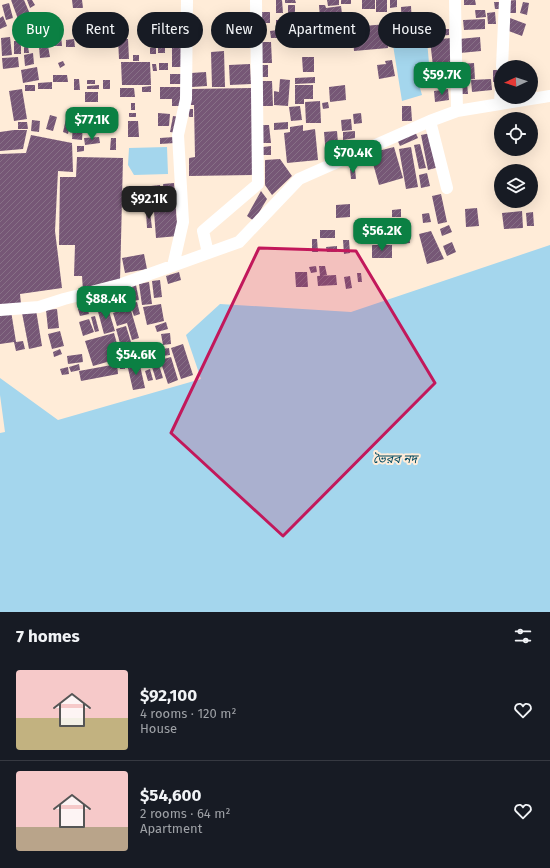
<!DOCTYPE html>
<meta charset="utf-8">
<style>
body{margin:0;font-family:"Fira Sans","Noto Sans Bengali",sans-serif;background:#20242c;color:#f1f3f6;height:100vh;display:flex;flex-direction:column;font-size:15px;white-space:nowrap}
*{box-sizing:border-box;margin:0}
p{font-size:13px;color:#9ea1a6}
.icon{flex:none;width:22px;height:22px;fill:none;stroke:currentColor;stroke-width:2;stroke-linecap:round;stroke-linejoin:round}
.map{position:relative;height:612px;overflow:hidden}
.drawer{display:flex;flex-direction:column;background:#171b24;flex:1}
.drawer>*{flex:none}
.hud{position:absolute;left:12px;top:12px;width:526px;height:36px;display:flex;gap:8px}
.needle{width:26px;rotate:267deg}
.tools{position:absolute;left:494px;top:60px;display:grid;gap:8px}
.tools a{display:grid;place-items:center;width:44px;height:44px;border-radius:50%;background:#171b24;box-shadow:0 4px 16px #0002;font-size:20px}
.price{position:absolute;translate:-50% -34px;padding:0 9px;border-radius:8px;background:#0b8043;color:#fff;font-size:13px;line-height:26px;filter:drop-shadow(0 1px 2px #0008)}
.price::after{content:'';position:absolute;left:50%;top:24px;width:12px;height:9px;margin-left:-6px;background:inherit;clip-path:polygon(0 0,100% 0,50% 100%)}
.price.active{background:#222;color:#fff}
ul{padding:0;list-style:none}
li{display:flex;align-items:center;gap:12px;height:100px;padding:0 16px}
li+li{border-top:1px solid #363941}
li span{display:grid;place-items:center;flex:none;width:112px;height:80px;border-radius:4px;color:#555}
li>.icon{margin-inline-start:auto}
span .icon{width:48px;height:48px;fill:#fffc;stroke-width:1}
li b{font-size:17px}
h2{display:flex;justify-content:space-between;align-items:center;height:48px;padding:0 16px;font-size:17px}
.tag{padding:0 14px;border-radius:18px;background:#171b24;box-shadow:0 4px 16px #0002;font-size:14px;line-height:36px}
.tag.active{background:#0b8043;color:#fff}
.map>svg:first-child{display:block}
.water{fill:#a4d6ed}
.building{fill:url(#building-hatch)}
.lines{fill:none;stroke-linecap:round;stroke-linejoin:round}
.minor{stroke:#fff;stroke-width:12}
.marked{fill:#c2185b;fill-opacity:0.2;stroke:#c2185b;stroke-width:3;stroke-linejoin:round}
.labels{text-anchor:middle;stroke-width:4;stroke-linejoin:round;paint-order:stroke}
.water-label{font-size:12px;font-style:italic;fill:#024960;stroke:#ffecd8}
</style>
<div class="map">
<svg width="550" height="612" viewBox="0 0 550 612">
<defs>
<pattern id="building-hatch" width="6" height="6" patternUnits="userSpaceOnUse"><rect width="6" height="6" fill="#765776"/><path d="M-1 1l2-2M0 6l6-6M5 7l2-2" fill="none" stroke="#877086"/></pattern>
</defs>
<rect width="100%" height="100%" fill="#ffecd8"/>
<path class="water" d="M427,41L431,85L420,88L422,95L402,101L393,45Z
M167,147L168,174L134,175L128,165L129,148Z
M550,245V612H0V433L5,432L0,395V378L58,420L201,379L186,335L220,304L351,312Z"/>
<path class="building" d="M11,0H24L30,14L18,19Z
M27,0H32L35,5L30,8Z
M72,0H82L83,8H73Z
M276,0H282L283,13H276Z
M285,0H295L296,3H285Z
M327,0H339V5L328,6Z
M341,0H351V4H341Z
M362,0H375V9H362Z
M376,0H387V12H376Z
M390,0H397V7L390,8Z
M464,0H475L476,5H464Z
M516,0V13H505V1Z
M494,2H499V9H495Z
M523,2L529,3L527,15L520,13Z
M9,3L13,18L6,20L2,5Z
M288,5H295V15H288Z
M319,5H325L326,8L341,6L342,14H347L349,40H342L343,47L325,46L323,19H320Z
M411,6L412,25L402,26L401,7Z
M475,10H485L486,17L476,18Z
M260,12H270V23H260Z
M495,12L496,24H488L487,13Z
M3,16L7,26L0,29V18Z
M162,17H170V23H162Z
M510,18L526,24L522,36L506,30Z
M485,19V29L464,30L463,20Z
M276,20H287V29H276Z
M176,22H185V38H177Z
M387,24L388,48L354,51L352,27Z
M46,25H54L55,32L47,33Z
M420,26L421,36L407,37L406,28Z
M44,27L45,36L22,39L21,29Z
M449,29V35L425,37V30Z
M147,30H160V38H147Z
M278,30L279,38H271L270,31Z
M81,31V35L74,37L73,32Z
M164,34H168V42H164Z
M61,35L62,46H51L50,36Z
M10,37L12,55L2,56L1,38Z
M46,37V44L39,45L38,38Z
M480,37L481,51L460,53L459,39Z
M451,38L455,82L435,84L430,40Z
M74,39L75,47H66V40Z
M118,39H128L129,59H119Z
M150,40H160V44H150Z
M14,41H21V54H14Z
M260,42H271L272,63H260Z
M172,43H184L185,67H172Z
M24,46H28L29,53H24Z
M48,46L50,57L40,58L39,47Z
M158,46H165V53H158Z
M150,48H156V54H150Z
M224,51L225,87H212L211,52Z
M33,53L34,64L25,66L24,55Z
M133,55H139V61H133Z
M18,57L19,67L3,69L2,58Z
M302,57H314V72H303Z
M392,60L395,76L379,79L377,65L386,64L385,61Z
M63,61L65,65L60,68L58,63Z
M121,62H150L151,85H122Z
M159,63H168V70H159Z
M474,63L475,79L461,80L460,64Z
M152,64H156L157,71H153Z
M250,64L251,84L230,85L229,65Z
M260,65H268V77H261Z
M37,67L39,80L23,83L21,70Z
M493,70H499L500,81L493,82Z
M206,72L207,86L192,87L191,73Z
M170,74H182V84H170Z
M53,75H67L68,82H53Z
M315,77V83L295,84V78Z
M74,79H79L80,90H74Z
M280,79L290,80L288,106L274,105V91L279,92Z
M491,79L492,90L472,92L471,80Z
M87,80H95V84H87Z
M103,80H110V89H103Z
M262,81H272L273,106H262Z
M52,82V89H38V83Z
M460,83H467L468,94H461Z
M25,85H35V91H25Z
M99,85V89H87V86Z
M295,85H313V99H304V104H295Z
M345,85L346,100L330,102L329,87Z
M151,86V92H142V87Z
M160,87H183V106H172V99H160Z
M120,88H134L135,97H120Z
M252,88L253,175L189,176V158L195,157L194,105H190V89Z
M22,89L27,119L14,121L9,91Z
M448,89L449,100L435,102L434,91Z
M85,92H98V102H85Z
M320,101L321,123H306L305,102Z
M328,102L329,108L323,109L322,103Z
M131,103H135V110H131Z
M300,106L302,120L291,121L289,107Z
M402,106H411L412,121H402Z
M188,109H193V117H189Z
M129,113H136V117H129Z
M158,113L170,114L169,126H158Z
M361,113L362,123L354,124L353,114Z
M50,115L57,117L53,131L46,129Z
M173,116L180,117L177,133L170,132Z
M66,119L71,120L68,134L63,132Z
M351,119L352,130L342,131L341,120Z
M32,120L40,121L39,132L31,131Z
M128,121H138L139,137H128Z
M18,122H27L28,129H18Z
M288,122V129L274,130V123Z
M73,124L83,125L82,140L72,139Z
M261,125H269L271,143H263Z
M303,125V131L315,129L318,160L287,163L284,133L290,132V127Z
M414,129L418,138L400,146L396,137Z
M14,130H27L23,149L0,151V132Z
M337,131L339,155L326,156L324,132Z
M355,131V138L343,140V132Z
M431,133L439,167L428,170L421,135Z
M31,135L72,143L73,172L58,171L55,231L62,288L20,294L21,304L0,307V154L26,153Z
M99,137L100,143L85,145L84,138Z
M174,137L175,143L160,144V138Z
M111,138H116V150H110Z
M350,143L351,151L343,152L342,144Z
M420,144L426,168L419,169L414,145Z
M77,146H84V151L77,152Z
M271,146V155H263V147Z
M394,147L403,178L379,185L370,153Z
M411,147L418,187L406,189L399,149Z
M77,157L123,158L120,282L83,291L82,276H74L75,245H59L60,177H76Z
M280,159L292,176L272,195L265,185V160Z
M350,169H355L356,179H351Z
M427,173L430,186L421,188L419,175Z
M174,183L175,195H164L163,184Z
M160,185L161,194L152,195L151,186Z
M261,191L267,199L254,221L247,216Z
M441,194L447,222L438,224L432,196Z
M145,195H149L150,207L145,208Z
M175,196L178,236L156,238L153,198Z
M350,204V217L336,218V205Z
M477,208L479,226L466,227L465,209Z
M401,209V217H392V210Z
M522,211L523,228L504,229L502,213Z
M146,212H150L152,228H147Z
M533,212L534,226H527L526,213Z
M429,213L431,222L423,223L422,214Z
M449,225L452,232L442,236L440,229Z
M399,226H408L410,243L400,244Z
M320,230H335V238H320Z
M431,231L444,259L427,264L419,234Z
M312,239H317L318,252H312Z
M343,240H349L350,253L344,254Z
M452,242L456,252L447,256L443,246Z
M372,245H392V258H372Z
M337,246V252H327L326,247Z
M144,254L147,269L125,273L122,258Z
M316,266L317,272L311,273L309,267Z
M319,266H325L327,275L320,276Z
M179,272L181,280L168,284L166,276Z
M295,272H307L308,287H296Z
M357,273H361L362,282H358Z
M336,275L337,285L318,286L317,276Z
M350,276L352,288L346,289L344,277Z
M160,280L162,297L154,298L152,281Z
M149,282L152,304L142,305L139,284Z
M136,285L139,300L132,301L129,287Z
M119,290L124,307L111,311L106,293Z
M102,295L104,302L96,304L94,297Z
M137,302L140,314L134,316L130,304Z
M161,304L164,321L147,325L143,307Z
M107,305L115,331L104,334L97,308Z
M87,306L89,314L80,316L78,309Z
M130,307L139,338L132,340L127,323L117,326L113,313Z
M57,309L59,328L48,329L46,310Z
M36,310L42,346L29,349L22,313Z
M11,311L16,342L23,341L25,349L16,351L14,342L0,344V313Z
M95,316L99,331L95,332L91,317Z
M89,319L94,332L83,336L79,322Z
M166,322L168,329L157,332L155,326Z
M126,326L136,358L125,361L116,329Z
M60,331L64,346L52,349L48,334Z
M114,333L121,358L93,366L85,341Z
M170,333L171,344L163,345L161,334Z
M183,344L193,375L181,379L171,348Z
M169,348L170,355L163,356L162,349Z
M60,349L62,354L54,357L53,352Z
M82,354L83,362L68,364L67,356Z
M171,357L178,380L168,384L160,360Z
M153,358L155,365L145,367L144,360Z
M139,361L145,388L133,390L127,364Z
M124,362L125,369H120L119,363Z
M79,364L80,370L71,372L69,367Z
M117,364L118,374L81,381L79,371Z
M159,365L163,378L156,380L152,367Z
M68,367L69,374L62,375L60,369Z
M150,369L153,380L148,381L145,371Z"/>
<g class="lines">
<path class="minor" d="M455,0L457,111
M502,67L505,0
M500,102L501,87
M430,121L447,188
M208,253L203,231L258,184L256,0
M173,266L183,222L178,135L186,99L187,0
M0,310L39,307L64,299L122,284L239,242L299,179L430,121L457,111L550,96"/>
</g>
<path class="marked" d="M259,248L356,251L435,383L283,536L171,433Z"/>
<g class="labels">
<g class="water-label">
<text x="395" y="463">ভৈরব নদ</text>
</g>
</g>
</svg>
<div class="tools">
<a><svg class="needle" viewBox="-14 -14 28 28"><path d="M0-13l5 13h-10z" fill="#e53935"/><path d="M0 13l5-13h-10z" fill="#9ea1a6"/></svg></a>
<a><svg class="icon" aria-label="locate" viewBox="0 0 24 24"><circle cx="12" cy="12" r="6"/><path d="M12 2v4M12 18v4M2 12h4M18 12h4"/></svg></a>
<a><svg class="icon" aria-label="layers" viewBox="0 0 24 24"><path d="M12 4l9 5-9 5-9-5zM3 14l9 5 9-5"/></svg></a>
</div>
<b class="price" style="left:442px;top:96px">$59.7K</b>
<b class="price" style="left:92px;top:141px">$77.1K</b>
<b class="price" style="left:353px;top:174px">$70.4K</b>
<b class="price active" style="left:149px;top:220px">$92.1K</b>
<b class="price" style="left:382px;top:252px">$56.2K</b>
<b class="price" style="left:106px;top:320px">$88.4K</b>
<b class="price" style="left:136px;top:376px">$54.6K</b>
<div class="hud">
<a class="tag active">Buy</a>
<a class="tag">Rent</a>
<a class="tag">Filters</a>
<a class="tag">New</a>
<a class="tag">Apartment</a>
<a class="tag">House</a>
</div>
</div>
<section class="drawer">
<h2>7 homes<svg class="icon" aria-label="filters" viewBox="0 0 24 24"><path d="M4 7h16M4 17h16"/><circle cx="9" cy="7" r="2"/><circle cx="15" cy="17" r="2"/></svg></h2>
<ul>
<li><span style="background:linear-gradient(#f6c9c9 60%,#c2b280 0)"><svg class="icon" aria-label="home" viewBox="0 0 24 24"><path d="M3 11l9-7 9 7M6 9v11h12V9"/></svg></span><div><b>$92,100</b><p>4 rooms · 120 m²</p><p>House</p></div><svg class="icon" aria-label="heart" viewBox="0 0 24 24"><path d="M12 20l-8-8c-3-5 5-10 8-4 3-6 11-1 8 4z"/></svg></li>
<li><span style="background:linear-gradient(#f6c9c9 70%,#b9a48a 0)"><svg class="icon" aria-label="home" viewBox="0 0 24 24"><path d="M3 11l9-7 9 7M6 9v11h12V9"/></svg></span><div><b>$54,600</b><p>2 rooms · 64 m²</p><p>Apartment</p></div><svg class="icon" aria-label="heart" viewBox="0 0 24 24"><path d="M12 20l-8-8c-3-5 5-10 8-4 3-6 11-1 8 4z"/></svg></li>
</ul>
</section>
